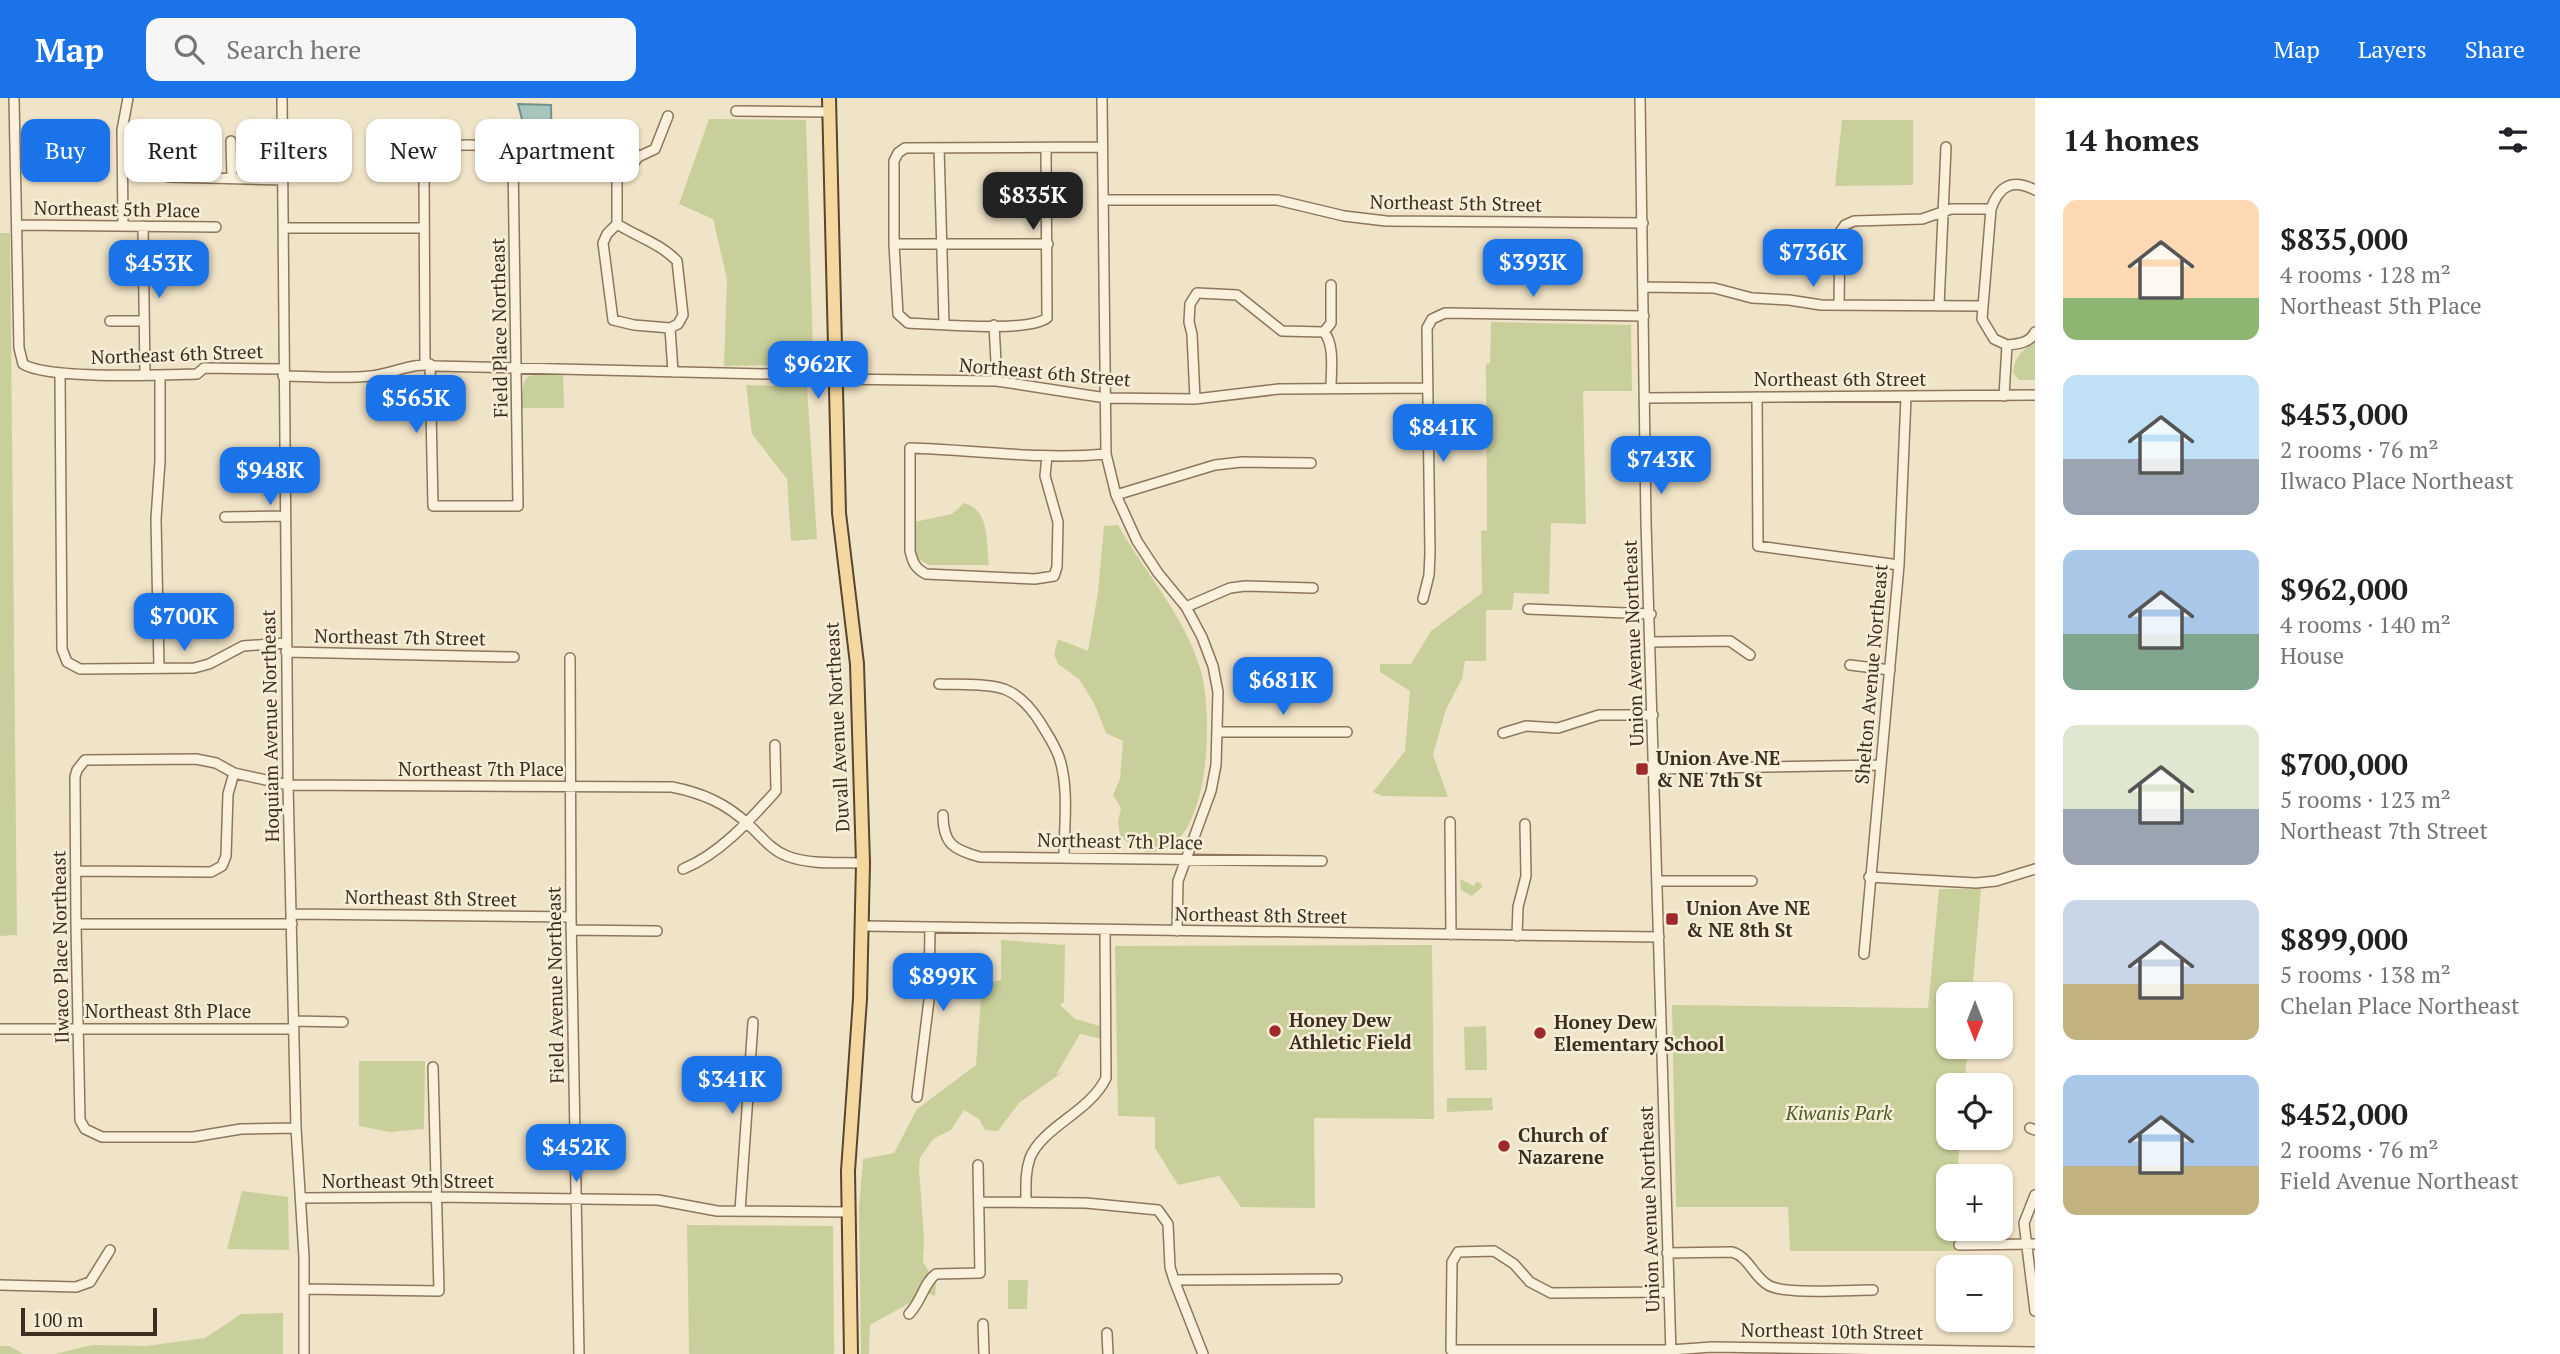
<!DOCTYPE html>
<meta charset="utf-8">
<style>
body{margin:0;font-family:"PT Serif",serif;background:#f6f6f6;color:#202124;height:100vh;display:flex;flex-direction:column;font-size:26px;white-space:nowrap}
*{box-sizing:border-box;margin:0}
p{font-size:23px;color:#757577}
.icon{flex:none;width:38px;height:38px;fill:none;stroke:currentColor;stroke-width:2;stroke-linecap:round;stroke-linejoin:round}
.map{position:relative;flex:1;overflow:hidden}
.sheet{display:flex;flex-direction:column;background:#fff;width:525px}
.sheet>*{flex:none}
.guide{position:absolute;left:21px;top:21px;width:665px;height:63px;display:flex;gap:14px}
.needle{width:46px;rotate:180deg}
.buttons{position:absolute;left:1936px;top:884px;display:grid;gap:14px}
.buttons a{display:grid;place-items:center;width:77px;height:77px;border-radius:14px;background:#fff;box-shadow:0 2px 5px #0004;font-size:35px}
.scale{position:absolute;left:21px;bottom:18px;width:136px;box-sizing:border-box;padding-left:7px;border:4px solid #3d2e20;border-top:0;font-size:19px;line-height:24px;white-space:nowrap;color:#3d2e20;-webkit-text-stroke:5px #f7eed8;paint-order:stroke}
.price{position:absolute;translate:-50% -60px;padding:0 16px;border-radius:14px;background:#1a73e8;color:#fff;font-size:23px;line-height:46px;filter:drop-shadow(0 2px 4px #0008)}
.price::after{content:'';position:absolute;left:50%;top:42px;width:21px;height:16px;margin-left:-10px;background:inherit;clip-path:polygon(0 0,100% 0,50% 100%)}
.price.selected{background:#222;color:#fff}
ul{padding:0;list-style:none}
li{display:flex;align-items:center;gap:21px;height:175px;padding:0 28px}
li span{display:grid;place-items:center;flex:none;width:196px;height:140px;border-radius:14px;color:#555}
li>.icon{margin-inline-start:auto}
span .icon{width:84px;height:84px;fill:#fffc;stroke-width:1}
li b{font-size:30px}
h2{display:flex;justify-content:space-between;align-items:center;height:84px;padding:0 28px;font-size:30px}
.tag{padding:0 24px;border-radius:14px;background:#fff;box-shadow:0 2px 5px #0004;font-size:24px;line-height:63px}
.tag.selected{background:#1a73e8;color:#fff}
header{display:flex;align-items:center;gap:42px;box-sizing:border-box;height:98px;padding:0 35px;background:#1a73e8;color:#fff}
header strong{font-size:33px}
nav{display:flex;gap:38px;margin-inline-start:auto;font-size:24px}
.search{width:490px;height:63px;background:#f6f6f6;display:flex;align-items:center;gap:18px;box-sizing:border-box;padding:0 24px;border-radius:14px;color:#757577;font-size:26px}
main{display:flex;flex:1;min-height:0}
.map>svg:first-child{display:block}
.green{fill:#c9cf9b}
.water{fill:#a9c4bc;stroke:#6f938a;stroke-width:2}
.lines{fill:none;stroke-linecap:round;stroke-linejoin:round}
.minor-casing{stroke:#8d765c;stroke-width:12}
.major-casing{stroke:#5b4430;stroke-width:16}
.minor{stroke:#faf1dc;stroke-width:9}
.major{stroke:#f3d9a0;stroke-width:12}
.poi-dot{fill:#9e2a2b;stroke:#f7eed8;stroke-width:2.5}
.labels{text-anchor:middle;stroke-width:5;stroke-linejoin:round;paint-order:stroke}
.street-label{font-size:19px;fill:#3d2e20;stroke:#f7eed8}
.poi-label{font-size:19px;font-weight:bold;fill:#3d2e20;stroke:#f7eed8;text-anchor:start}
.park-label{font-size:19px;font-style:italic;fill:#4d5a26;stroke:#f7eed8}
</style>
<header>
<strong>Map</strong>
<div class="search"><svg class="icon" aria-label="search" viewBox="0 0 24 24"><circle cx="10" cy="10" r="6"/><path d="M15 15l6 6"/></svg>Search here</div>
<nav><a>Map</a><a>Layers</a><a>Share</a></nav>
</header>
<main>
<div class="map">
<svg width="2035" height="1256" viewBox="0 0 2035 1256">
<rect width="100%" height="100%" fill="#f0e4c8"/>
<path class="green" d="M709,21L806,22L813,254L802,267L724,268L727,181L713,121L679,106Z
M1842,22H1913V87L1835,88Z
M0,135H10L17,837L0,838Z
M1491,224L1631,227L1632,293H1583L1586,426L1551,425L1549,496L1514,495L1512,512H1486V563H1465L1462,581L1446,611L1433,657L1448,699L1382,698L1373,694L1405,653L1410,593L1380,574V566H1411L1431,533L1482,495L1481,433L1487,432L1486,266L1490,265Z
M2035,244V282H2019L2013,275C2015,258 2021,253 2035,244Z
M563,276L564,310H522C522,270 527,277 563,276Z
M746,287L807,289L817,441L791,443L787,381L752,336Z
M964,405C990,412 986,443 989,467H929L915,459L914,424L952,416Z
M1118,427C1145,475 1184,517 1200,570C1214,612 1212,758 1148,754C1139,754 1128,744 1120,739L1118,723L1121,710L1113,697L1120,681L1123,643L1106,635L1094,605L1079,581L1058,566L1054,556L1058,541L1088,553L1098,494L1104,428Z
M1460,781L1474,788L1476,784L1481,785L1482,789L1472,798L1461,792Z
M1939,791H1981L1972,896H1948V948L1968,949L1964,987H1948V1040H1960L1957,1078H1948V1130L1952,1131L1956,1153H1790L1788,1109H1676L1672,907L1928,910Z
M1001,842L1065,847L1064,904L1060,907L1075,921L1100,928L1102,941L1080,936L1056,977L1064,973L1019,1005L998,1033L985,1032L979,1021L964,1012L951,1032L933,1041L920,1060L919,1070L924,1141L923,1164L936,1185L935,1198L927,1195L870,1227L869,1256H861L859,1110L863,1061L894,1055L917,1011L976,967L982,886L1001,882Z
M1432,847L1434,1021L1314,1020L1315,1110L1241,1109L1219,1078L1178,1087L1155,1050V1019L1118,1018L1115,848Z
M1486,928L1487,972H1465L1464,929Z
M359,963H425L424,1031L390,1034L359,1028Z
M1447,1000H1492L1493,1012L1447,1014Z
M242,1093L288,1099L289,1152L227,1151Z
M687,1127L833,1128L834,1256H689Z
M1008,1182H1028L1027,1211H1008Z
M283,1215V1256H0V1248H9L24,1256H55L92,1247L146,1248L205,1240L241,1216Z"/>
<path class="water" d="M518,6L551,7L552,63H527L522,54L519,37L523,25Z"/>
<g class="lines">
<g class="minor-casing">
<path id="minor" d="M14,0L19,250L23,266C48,282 162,277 197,276L204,270L283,271
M282,0L288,687L296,1030L304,1159V1256
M1102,0L1106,356L1116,397L1137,443L1158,475L1186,509L1202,539L1213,568L1218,594L1216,667L1211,693L1178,783L1177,833
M1640,0L1646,425L1671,1256
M736,13L829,14
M231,43L232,80
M380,44C399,44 416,41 431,53C442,45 494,45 505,53C506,54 512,60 513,61L518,408H433L430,266
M939,50L944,226
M1046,51L1047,220C1027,235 937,226 908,225L898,216L894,146V63L898,55L905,50L1101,49
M638,59L626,77L617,79V126L607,136L603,145L613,222L634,227L670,230
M169,79L283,82
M617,79L607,71C605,60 608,53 616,46L630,48L638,59L655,51L668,18
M1103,102H1277L1344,118L1386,123L1643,125
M1991,111L1982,221L1994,241L2007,247L2004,298
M617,126C636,138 661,146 677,163L683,217L678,226L670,230
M18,127L216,129
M123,127L122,32L128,0
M143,128L145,277
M284,130H424
M894,146H1048
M1331,187V225L1324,234C1335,247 1331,273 1331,290
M1643,189L1714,190L1752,200L1789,202L1821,207L1983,208
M1839,207L1840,134L1845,127L1854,123L1922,121L1951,111H1991C1999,88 2012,80 2035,92
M1939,208L1946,49
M110,223H144
M994,227L997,283
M670,230L673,274
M2007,247C2018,246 2030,245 2035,234
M425,265L424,74V65L431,53
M60,275L62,551L67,564L80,571L194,570L209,566L243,548L286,545
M283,278C312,278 343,281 371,278C392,276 416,263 435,268L809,277L834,281L997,283L1106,300L1195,301L1279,291L1427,290
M1757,299L1758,448L1899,467
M1645,300L2035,297
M1195,301L1192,236L1189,224L1190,206L1197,195L1237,197L1282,233L1324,234
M1047,358L1045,378L1058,424L1057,469L1054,478L1035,481L926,476C915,470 913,465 910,453V350C975,352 1041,362 1106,356
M1116,397L1215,367L1242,364L1311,365
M225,419L285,418
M1423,501L1429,477L1430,455L1427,230L1432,221L1445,215L1644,218
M1186,509L1230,490L1245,488L1313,490
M1528,511L1651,516
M1651,544L1730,543L1750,557
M286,554L514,559
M570,560L571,819L579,1256
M1850,567L1890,572
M159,570L156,421L160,363V277
M939,586C960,587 984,585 1004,591C1020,597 1031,610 1040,624C1047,636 1056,648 1060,662C1069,692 1064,729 1064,760
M1219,634H1347
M1503,635L1526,628L1558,630L1599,617H1653
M1654,671L1880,667
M943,717C943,746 954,752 980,759L1322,763
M1450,724L1451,837
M683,771C720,756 750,722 776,693L775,647
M77,773L211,774L222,768L226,758L228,696L234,675
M1869,779L1976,785L1996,783L2035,771
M1658,783H1752
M291,816L571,819
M76,826H292
M863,828L1659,839
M571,832L657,833
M1517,838L1518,809L1526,778L1525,726
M1864,856L1899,467L1906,299
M294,923L343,924
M0,931H294
M917,999L929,902L930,829
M296,1030L241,1031L193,1039H102L85,1031L80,1022L76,826L75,679L77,672L85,662L196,661L216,665L234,675L288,687L672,689C702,695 726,705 749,727C761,738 771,752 787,758C810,767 839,764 863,765
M2030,1030L2035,1032
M2035,1097L2024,1125L2035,1213
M302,1100L437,1099L658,1102L717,1113L849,1114
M979,1104L1086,1105L1158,1112L1168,1126L1170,1169L1174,1182L1203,1256
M1026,1104C1026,1089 1025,1074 1030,1060C1042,1029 1090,1014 1106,980L1105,832
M740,1113L753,924
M1959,1147L2035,1146
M1667,1155L1732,1154C1749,1159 1753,1178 1768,1187C1784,1197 1850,1192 1873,1192
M1174,1182L1337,1181
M0,1187L76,1189L90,1184L110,1152
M304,1191L439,1193L433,969
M909,1216C922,1203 924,1184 936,1176L980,1175L978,1067
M983,1226L984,1256
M1107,1235L1108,1256
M1451,1252H1671L1712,1249L2035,1254
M1451,1252L1452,1164L1458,1154L1494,1153L1514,1166L1530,1184L1551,1195L1669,1194"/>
</g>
<g class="major-casing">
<path id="major" d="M829,0L839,415L857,566L863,765L860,901L848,1073L851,1256"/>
</g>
<use href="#minor" class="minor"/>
<use href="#major" class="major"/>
</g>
<g class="poi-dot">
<rect x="1635" y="664" width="14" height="14" rx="3.5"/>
<rect x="1665" y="814" width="14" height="14" rx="3.5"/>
<circle cx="1275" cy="933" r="7"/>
<circle cx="1540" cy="935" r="7"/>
<circle cx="1504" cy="1048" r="7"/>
</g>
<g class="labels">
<g class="street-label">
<text transform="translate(1456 105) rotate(1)" y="7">Northeast 5th Street</text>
<text transform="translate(117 111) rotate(1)" y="7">Northeast 5th Place</text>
<text transform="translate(499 230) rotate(-91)" y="7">Field Place Northeast</text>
<text transform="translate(177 256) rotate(-2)" y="7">Northeast 6th Street</text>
<text transform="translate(1045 274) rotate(5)" y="7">Northeast 6th Street</text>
<text x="1840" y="288">Northeast 6th Street</text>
<text transform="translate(400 539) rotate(1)" y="7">Northeast 7th Street</text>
<text transform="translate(1633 545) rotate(-92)" y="7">Union Avenue Northeast</text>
<text transform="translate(1871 576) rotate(-85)" y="7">Shelton Avenue Northeast</text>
<text transform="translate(270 628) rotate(-91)" y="7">Hoquiam Avenue Northeast</text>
<text transform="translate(837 629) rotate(-93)" y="7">Duvall Avenue Northeast</text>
<text x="481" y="678">Northeast 7th Place</text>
<text transform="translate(1120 743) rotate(1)" y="7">Northeast 7th Place</text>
<text transform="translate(431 800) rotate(1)" y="7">Northeast 8th Street</text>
<text transform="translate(1261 817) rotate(1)" y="7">Northeast 8th Street</text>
<text transform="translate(60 849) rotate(-91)" y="7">Ilwaco Place Northeast</text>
<text transform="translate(555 887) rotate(-91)" y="7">Field Avenue Northeast</text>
<text x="168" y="920">Northeast 8th Place</text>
<text x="408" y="1090">Northeast 9th Street</text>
<text transform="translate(1649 1111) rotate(-92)" y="7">Union Avenue Northeast</text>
<text transform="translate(1832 1233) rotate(1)" y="7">Northeast 10th Street</text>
</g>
<g class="poi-label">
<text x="1656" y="667">Union Ave NE<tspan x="1656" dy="22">&amp; NE 7th St</tspan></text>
<text x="1686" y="817">Union Ave NE<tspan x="1686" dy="22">&amp; NE 8th St</tspan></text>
<text x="1289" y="929">Honey Dew<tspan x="1289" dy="22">Athletic Field</tspan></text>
<text x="1554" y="931">Honey Dew<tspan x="1554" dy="22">Elementary School</tspan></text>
<text x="1518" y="1044">Church of<tspan x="1518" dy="22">Nazarene</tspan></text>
</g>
<g class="park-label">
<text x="1839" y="1022">Kiwanis Park</text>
</g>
</g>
</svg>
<div class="buttons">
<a><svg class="needle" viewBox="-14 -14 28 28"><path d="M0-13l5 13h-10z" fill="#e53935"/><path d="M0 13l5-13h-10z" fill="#757577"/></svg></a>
<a><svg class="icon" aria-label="locate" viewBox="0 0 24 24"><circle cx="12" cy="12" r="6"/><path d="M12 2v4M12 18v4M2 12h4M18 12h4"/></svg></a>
<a>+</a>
<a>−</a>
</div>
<div class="scale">100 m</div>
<b class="price selected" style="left:1033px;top:134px">$835K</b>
<b class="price" style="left:1813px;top:191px">$736K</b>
<b class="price" style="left:1533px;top:201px">$393K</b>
<b class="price" style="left:159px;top:202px">$453K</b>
<b class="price" style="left:818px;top:303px">$962K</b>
<b class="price" style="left:416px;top:337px">$565K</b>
<b class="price" style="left:1443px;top:366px">$841K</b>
<b class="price" style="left:1661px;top:398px">$743K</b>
<b class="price" style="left:270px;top:409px">$948K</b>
<b class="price" style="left:184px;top:555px">$700K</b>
<b class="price" style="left:1283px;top:619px">$681K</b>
<b class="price" style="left:943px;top:915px">$899K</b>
<b class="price" style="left:732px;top:1018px">$341K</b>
<b class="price" style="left:576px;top:1086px">$452K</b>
<div class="guide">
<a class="tag selected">Buy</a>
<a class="tag">Rent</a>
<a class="tag">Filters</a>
<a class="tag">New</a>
<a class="tag">Apartment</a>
</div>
</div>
<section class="sheet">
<h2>14 homes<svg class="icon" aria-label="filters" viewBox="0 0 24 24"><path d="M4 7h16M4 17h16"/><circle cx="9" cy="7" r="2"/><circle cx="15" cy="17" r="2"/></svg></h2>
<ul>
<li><span style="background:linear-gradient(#ffd9b3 70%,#8fb573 0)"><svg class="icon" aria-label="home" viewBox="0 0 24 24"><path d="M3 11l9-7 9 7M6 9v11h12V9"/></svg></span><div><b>$835,000</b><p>4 rooms · 128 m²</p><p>Northeast 5th Place</p></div></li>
<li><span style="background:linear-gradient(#bfe0f5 60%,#9aa5b1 0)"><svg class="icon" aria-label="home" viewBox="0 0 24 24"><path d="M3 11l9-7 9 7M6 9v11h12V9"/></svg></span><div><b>$453,000</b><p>2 rooms · 76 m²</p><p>Ilwaco Place Northeast</p></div></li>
<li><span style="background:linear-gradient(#a9c7e8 60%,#7fa58c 0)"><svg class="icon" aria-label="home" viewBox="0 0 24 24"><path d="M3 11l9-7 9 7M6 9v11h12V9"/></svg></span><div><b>$962,000</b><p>4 rooms · 140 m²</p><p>House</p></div></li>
<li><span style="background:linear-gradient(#dfe7d0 60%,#9aa5b1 0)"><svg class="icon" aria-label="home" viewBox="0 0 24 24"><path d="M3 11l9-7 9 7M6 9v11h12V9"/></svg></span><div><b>$700,000</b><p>5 rooms · 123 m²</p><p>Northeast 7th Street</p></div></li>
<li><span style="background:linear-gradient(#c9d6e8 60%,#c2b280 0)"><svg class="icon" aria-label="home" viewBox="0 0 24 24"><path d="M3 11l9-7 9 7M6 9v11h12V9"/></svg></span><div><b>$899,000</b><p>5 rooms · 138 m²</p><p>Chelan Place Northeast</p></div></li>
<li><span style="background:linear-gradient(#a9c7e8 65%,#c2b280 0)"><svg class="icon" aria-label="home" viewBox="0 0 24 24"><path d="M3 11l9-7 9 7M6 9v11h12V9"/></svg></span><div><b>$452,000</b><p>2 rooms · 76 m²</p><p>Field Avenue Northeast</p></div></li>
</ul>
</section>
</main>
